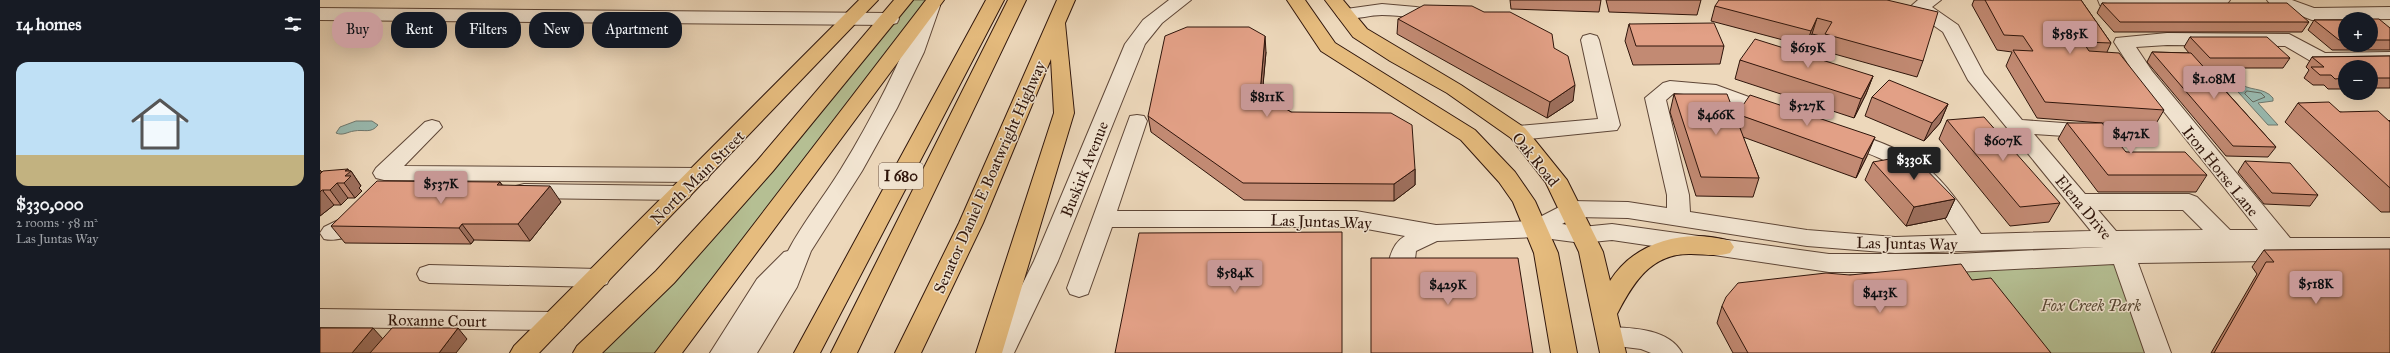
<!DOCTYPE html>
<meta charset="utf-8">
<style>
body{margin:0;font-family:"IM FELL Great Primer",serif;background:#242831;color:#f1f3f6;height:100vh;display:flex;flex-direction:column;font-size:15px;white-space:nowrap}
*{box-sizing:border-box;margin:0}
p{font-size:13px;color:#9ea1a6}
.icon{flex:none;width:22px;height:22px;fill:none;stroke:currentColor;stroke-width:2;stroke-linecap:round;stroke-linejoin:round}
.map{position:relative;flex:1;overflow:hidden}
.panel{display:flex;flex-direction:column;background:#171b24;width:320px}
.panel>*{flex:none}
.top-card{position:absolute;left:12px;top:12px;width:380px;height:36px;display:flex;gap:8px}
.fabs{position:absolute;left:2018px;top:12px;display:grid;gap:8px}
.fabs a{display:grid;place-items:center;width:40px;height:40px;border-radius:50%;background:#171b24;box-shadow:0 4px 16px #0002;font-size:20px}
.price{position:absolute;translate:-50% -34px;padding:0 9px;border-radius:4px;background:#c59692;color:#111;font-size:13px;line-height:26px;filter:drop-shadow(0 1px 2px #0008)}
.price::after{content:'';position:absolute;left:50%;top:24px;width:12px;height:9px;margin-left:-6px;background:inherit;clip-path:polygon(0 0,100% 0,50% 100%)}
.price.current{background:#222;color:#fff}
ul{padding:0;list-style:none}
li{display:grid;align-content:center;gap:8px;height:212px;padding:0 16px}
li+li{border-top:1px solid #363941}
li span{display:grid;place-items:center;height:124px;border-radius:12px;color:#555}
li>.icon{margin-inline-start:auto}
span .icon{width:72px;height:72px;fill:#fffc;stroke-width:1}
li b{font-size:17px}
h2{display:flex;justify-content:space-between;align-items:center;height:48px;padding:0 16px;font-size:17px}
.chip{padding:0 14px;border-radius:16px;background:#171b24;box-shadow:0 4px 16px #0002;font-size:14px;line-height:36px}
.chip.current{background:#c59692;color:#111}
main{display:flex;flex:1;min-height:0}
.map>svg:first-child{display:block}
.green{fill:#b5bf93;stroke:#726a4f}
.water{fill:#99bab0;stroke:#6f786e}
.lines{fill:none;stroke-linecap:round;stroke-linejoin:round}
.shore{stroke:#64685e;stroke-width:1}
.minor-casing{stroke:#5e4637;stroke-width:2}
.major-casing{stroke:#2f150b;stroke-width:2}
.highway-casing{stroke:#2f150b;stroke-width:2}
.minor{fill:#f3e6d3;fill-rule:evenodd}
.major{fill:#e6bc7e;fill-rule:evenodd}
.highway{fill:#e6bc7e;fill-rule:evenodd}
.wall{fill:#c28a73;stroke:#2f150b}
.shaded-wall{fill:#9e705e;stroke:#2f150b}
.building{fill:#e2a086;stroke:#2f150b}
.labels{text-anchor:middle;stroke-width:3;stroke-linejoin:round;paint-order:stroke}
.shield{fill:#f3e6d3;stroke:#6a5447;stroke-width:1}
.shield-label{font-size:15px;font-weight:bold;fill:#2f150b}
.street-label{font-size:16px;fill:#2f150b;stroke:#f3e6d3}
.park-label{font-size:16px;font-style:italic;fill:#574834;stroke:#f3e6d3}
</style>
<main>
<section class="panel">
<h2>14 homes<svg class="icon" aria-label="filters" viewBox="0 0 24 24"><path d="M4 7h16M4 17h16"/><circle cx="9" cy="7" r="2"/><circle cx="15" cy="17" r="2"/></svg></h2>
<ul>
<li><span style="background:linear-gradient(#bfe0f5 75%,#c2b280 0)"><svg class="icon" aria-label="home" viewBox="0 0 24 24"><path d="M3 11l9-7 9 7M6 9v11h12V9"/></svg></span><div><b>$330,000</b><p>2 rooms · 58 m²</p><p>Las Juntas Way</p></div></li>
</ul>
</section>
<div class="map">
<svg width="2070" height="353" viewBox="0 0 2070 353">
<rect width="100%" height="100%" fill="#edd8bb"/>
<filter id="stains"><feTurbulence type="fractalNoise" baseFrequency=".005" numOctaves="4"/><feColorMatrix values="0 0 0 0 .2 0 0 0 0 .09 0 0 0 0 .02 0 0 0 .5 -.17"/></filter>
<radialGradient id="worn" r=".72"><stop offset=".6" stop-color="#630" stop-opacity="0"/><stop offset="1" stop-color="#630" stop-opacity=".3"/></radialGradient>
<path class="green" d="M592,0H614L348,353H267Z
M1803,255L1838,353H1707L1635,263Z"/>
<path class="water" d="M1909,82H1919C1928,92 1943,86 1953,98V101L1938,103L1958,125H1948Z
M36,121H52L58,125C51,134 44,129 34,131C27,132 23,136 16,133L20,127Z"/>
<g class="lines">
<path class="shore" d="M1927,91L1941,93L1945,97L1933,102L1925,94Z"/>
<g class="minor-casing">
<path id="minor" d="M849,0H871L842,23L825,44L738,261L694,353H668L714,261L805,44L823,20Z
M1598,0H1621L1612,7L1638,25L1664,74L1702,120L1798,127L1802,132L1798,137L1791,139L1714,134L1765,194H1869L1877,197L1910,230H1938L1818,79L1794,42L1796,38L1847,33L1969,34L2005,53L2070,52V64L2001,65L1994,63L1965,46L1847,45L1816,47L1832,71L1970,238H2070V254H1967L1949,261L1818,263L1851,353H1825L1794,264L1635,272H1509L1292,240L1262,243L1216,237L1117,241L1096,251L1093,275L1090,281L1081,284L1072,281C1064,267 1071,244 1085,236L1036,227H792L768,294L759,297L750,294L747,288L810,116L817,115L824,116L827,121L797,211H1036L1116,225L1212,221L1251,201L1308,202L1347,208V195L1325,98L1343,83L1350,81L1396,85L1459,108L1462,112L1459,116L1452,118L1393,97L1354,93L1346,100L1369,195L1370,212L1487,230L1575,237L1637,235C1622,213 1605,188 1583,172C1564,157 1538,150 1516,142L1512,137L1516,132L1523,130C1548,137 1575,147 1597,160C1623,177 1643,209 1661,234L1771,231L1648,80L1623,32L1593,11L1590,7ZM1778,210H1863L1883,230L1796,231ZM1255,217L1308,218L1487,246L1575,253L1784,247L1635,254H1509L1292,224L1262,227L1242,224Z
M1778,0H1910L1907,4L1901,5L1786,6L1780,5Z
M1947,0H1972L1994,8L2070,7V19L1992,20L1950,4Z
M611,1L617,2L620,6L604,52L577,108L542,171L491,251L477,287L437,353H390L437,279L464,252L468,251C483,222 504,197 521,169C553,117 580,63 602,6L605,2Z
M1062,4L1096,7L1128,13L1130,17L1128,21L1121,23C1102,19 1082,15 1062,15C1048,15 1032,21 1019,18L1016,14L1019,10Z
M0,8L570,13L577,15L579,19L577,23L570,25L0,20Z
M1270,34L1277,36L1279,40L1300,125L1297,130L1198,140L1191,138L1187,133L1191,128L1198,126L1278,119L1261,40L1263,36Z
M112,120L119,122L122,127L84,166L379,168L387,170L390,175L387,180L379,182L64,180L56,178L53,173L56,168L105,122Z
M204,184L361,186L369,188L372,193L369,198L361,200L204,198L196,196L193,191L196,186Z
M41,209L49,211L52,217C44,231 20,243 4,239L0,233L4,227Z
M109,265L278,269L287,272L290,278L287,284L278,287L109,283L100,280L97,274L100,268Z
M0,309L234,312L243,314L247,321L243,328L234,330L0,327Z
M1290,327C1314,328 1349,329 1362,353H1331L1321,349L1281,344L1277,337L1281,330Z"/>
</g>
<g class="major-casing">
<path id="major" d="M539,0H558L219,353H190L194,346Z
M574,0H593L453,171L354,283L282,353H253L257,346L336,271L437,161Z
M967,0H985L1015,43L1155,130L1195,172L1215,201L1238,253L1257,353H1231L1214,253L1193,202L1179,182L1141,140L1001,51Z
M1005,0H1023L1047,29L1141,85L1205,128L1247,180L1283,252L1290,281C1315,241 1366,228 1410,241L1414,247L1410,253C1397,257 1384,254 1371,254C1331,253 1313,283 1297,314L1306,353H1280L1259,252L1226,183L1191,138L1127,93L1070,61L1033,37Z"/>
</g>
<g class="highway-casing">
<path id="highway" d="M606,0H624L362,353H335Z
M666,0H684L500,353H474Z
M688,0H706L537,353H511Z
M737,0H755L745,23L754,113L682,353H656L734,113L731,59L663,223L601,353H575L639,223Z"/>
</g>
<use href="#minor" class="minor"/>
<use href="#major" class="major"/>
<use href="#highway" class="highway"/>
</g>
<path class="wall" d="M1190,0H1281L1279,12L1191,9Z
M1286,0H1381L1377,15L1289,12Z
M1567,0L1603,61L1597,77L1500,50L1505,37L1492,34L1486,46L1391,21L1395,6Z
M1654,0H1761L1791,43L1787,52L1844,110L1834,127L1717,118L1686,66L1692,52L1677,50L1652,5Z
M1782,3L1989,22L1982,32H1794L1777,13Z
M1078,19L1234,48L1253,101L1227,118L1077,34Z
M2051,19L2070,28V50H2012L1988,30L1994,20H2025V45H2051Z
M1309,24L1404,46L1400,64L1313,65L1305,41Z
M1870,37L1970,58L1963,68H1885L1956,147L1948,157L1906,156L1827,62L1832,52L1869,53L1864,47Z
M946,52L942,94L971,112L1095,169V185L1074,201L924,200L831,132L828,116Z
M2070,56V88H2051V67H2025V89H2008L2004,85H1993L1984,78L1989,70L1986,67L1992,57Z
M1420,60L1553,76L1546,94L1534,118L1415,79Z
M1354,94L1416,118L1417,114L1547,156L1536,178L1423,137L1439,178L1433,197L1376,196L1350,112Z
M1552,97L1628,104L1620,123L1604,141L1545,116Z
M1978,103L2020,112L2069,121L2070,120V212H2061L1965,122Z
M1627,120L1740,203L1729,222L1690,226L1619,139Z
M1747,123L1806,152L1887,175L1876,192H1778L1738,139Z
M1925,161L1998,195L1990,206L1944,204L1918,172Z
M1553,162L1635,199L1626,218L1586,226L1545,180Z
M0,170L2,172L31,171L41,186L39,188L42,191L35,198H28L21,205H14L0,216Z
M180,182L182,185L241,202L210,241L154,240L151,244L25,243L11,226Z
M1944,250L2070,353H1891L1934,279L1937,274L1932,267Z
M1530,275L1652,280L1731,353H1413L1397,323L1402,306Z"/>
<path class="shaded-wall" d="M1497,18L1492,34L1486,46L1491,31Z
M945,36L946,52L941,109L940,93Z
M1553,76L1546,94L1534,118L1541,99Z
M1255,85L1253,101L1227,118L1230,102Z
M1628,104L1620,123L1604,141L1612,123Z
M1555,137L1547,156L1536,178L1543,159Z
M28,169L30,172L31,171L41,186L39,188L42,191L35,198L24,183L25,176V171Z
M1095,169V185L1074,201V184Z
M0,170L11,183L3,191L14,205L0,216Z
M180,182L191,199L177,185Z
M17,183L28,198L21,205L10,190Z
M230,186L241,202L210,241L198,224Z
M1635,199L1626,218L1586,226L1594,207Z
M142,224L154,240L151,244L139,228Z
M53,328L63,339L51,353H32Z
M138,328L147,339L136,353H119Z"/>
<path class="building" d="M1399,0H1567L1618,12L1603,61L1505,34L1512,22L1497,18L1491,31L1395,6Z
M1665,0H1761L1791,43L1763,42L1769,51L1799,53L1844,110L1725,102L1693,50L1713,51L1703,36L1684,35Z
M1782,3H1967L1989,22H1800Z
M1104,5L1152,6L1164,12H1190L1232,34L1234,48L1248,56L1255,85L1230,102L1078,19Z
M2051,19H2059L2070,28V40H2051Z
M1994,20H2025V40H2019Z
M1394,23L1404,46H1316L1309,24Z
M867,27H929L945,36L940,93L971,112L1071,113L1092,125L1095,169L1074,184L923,183L828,116L845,36Z
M1870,37H1947L1970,58H1890Z
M1435,39L1553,76L1541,99L1420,60Z
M1832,52L1871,53L1956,147L1913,146Z
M2070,56V78H2051V67H2025V78L2015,79L2011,75H2000L1991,67H2004L1992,57Z
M1569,80L1628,104L1612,123L1552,97Z
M1354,94H1407L1439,178L1381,177Z
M1430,95L1555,137L1543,159L1417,114Z
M2009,102L2020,112L2058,111L2070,122V188L1978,103Z
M1664,117L1740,203L1700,207L1627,120Z
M1747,123H1782L1806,152H1865L1887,175H1788Z
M1592,155L1635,199L1594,207L1553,162Z
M1925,161L1970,163L1998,195L1952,193Z
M28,169L25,171H31L25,176H31L24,183H17L10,190H2L0,192V174L3,171Z
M57,181L180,182L177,185L230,186L198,224H142L139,228L11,226Z
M1022,232V353H795L819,233Z
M2070,249V353H1894L1946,262H1954L1944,250Z
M1051,258H1198L1213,353H1051Z
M1641,264L1652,280L1671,278L1731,353H1428L1402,306L1406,297L1418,283L1506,273L1530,275Z
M0,328H53L32,353H0Z
M72,328H138L119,353H50Z"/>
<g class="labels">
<rect class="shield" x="559" y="163" width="44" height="26" rx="3"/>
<g class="shield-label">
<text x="581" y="181">I 680</text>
</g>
<g class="street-label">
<text transform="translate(1216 159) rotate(51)" y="6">Oak Road</text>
<text transform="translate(764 169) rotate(-68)" y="6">Buskirk Avenue</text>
<text transform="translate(1901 171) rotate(51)" y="6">Iron Horse Lane</text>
<text transform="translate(377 177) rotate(-45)" y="6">North Main Street</text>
<text transform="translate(669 177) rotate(-66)" y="6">Senator Daniel E Boatwright Highway</text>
<text transform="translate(1764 207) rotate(50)" y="6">Elena Drive</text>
<text transform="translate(1001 221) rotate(2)" y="6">Las Juntas Way</text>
<text transform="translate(1587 243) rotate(1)" y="6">Las Juntas Way</text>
<text transform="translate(117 320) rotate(1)" y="6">Roxanne Court</text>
</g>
<g class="park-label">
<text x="1771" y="311">Fox Creek Park</text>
</g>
</g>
<rect width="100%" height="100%" filter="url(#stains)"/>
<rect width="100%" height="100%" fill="url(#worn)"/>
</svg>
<div class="fabs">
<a>+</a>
<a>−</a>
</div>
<b class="price" style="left:1750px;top:55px">$585K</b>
<b class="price" style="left:1488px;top:69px">$619K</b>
<b class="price" style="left:1894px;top:100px">$1.08M</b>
<b class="price" style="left:947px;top:118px">$811K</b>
<b class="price" style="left:1487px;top:127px">$527K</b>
<b class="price" style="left:1396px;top:136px">$466K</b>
<b class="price" style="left:1811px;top:155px">$472K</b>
<b class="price" style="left:1683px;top:162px">$607K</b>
<b class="price current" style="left:1594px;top:181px">$330K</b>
<b class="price" style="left:121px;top:205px">$537K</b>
<b class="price" style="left:915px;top:294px">$584K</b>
<b class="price" style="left:1996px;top:305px">$518K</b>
<b class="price" style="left:1128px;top:306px">$429K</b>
<b class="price" style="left:1560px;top:314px">$413K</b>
<div class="top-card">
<a class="chip current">Buy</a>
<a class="chip">Rent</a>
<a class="chip">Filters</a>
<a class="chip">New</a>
<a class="chip">Apartment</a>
</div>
</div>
</main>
